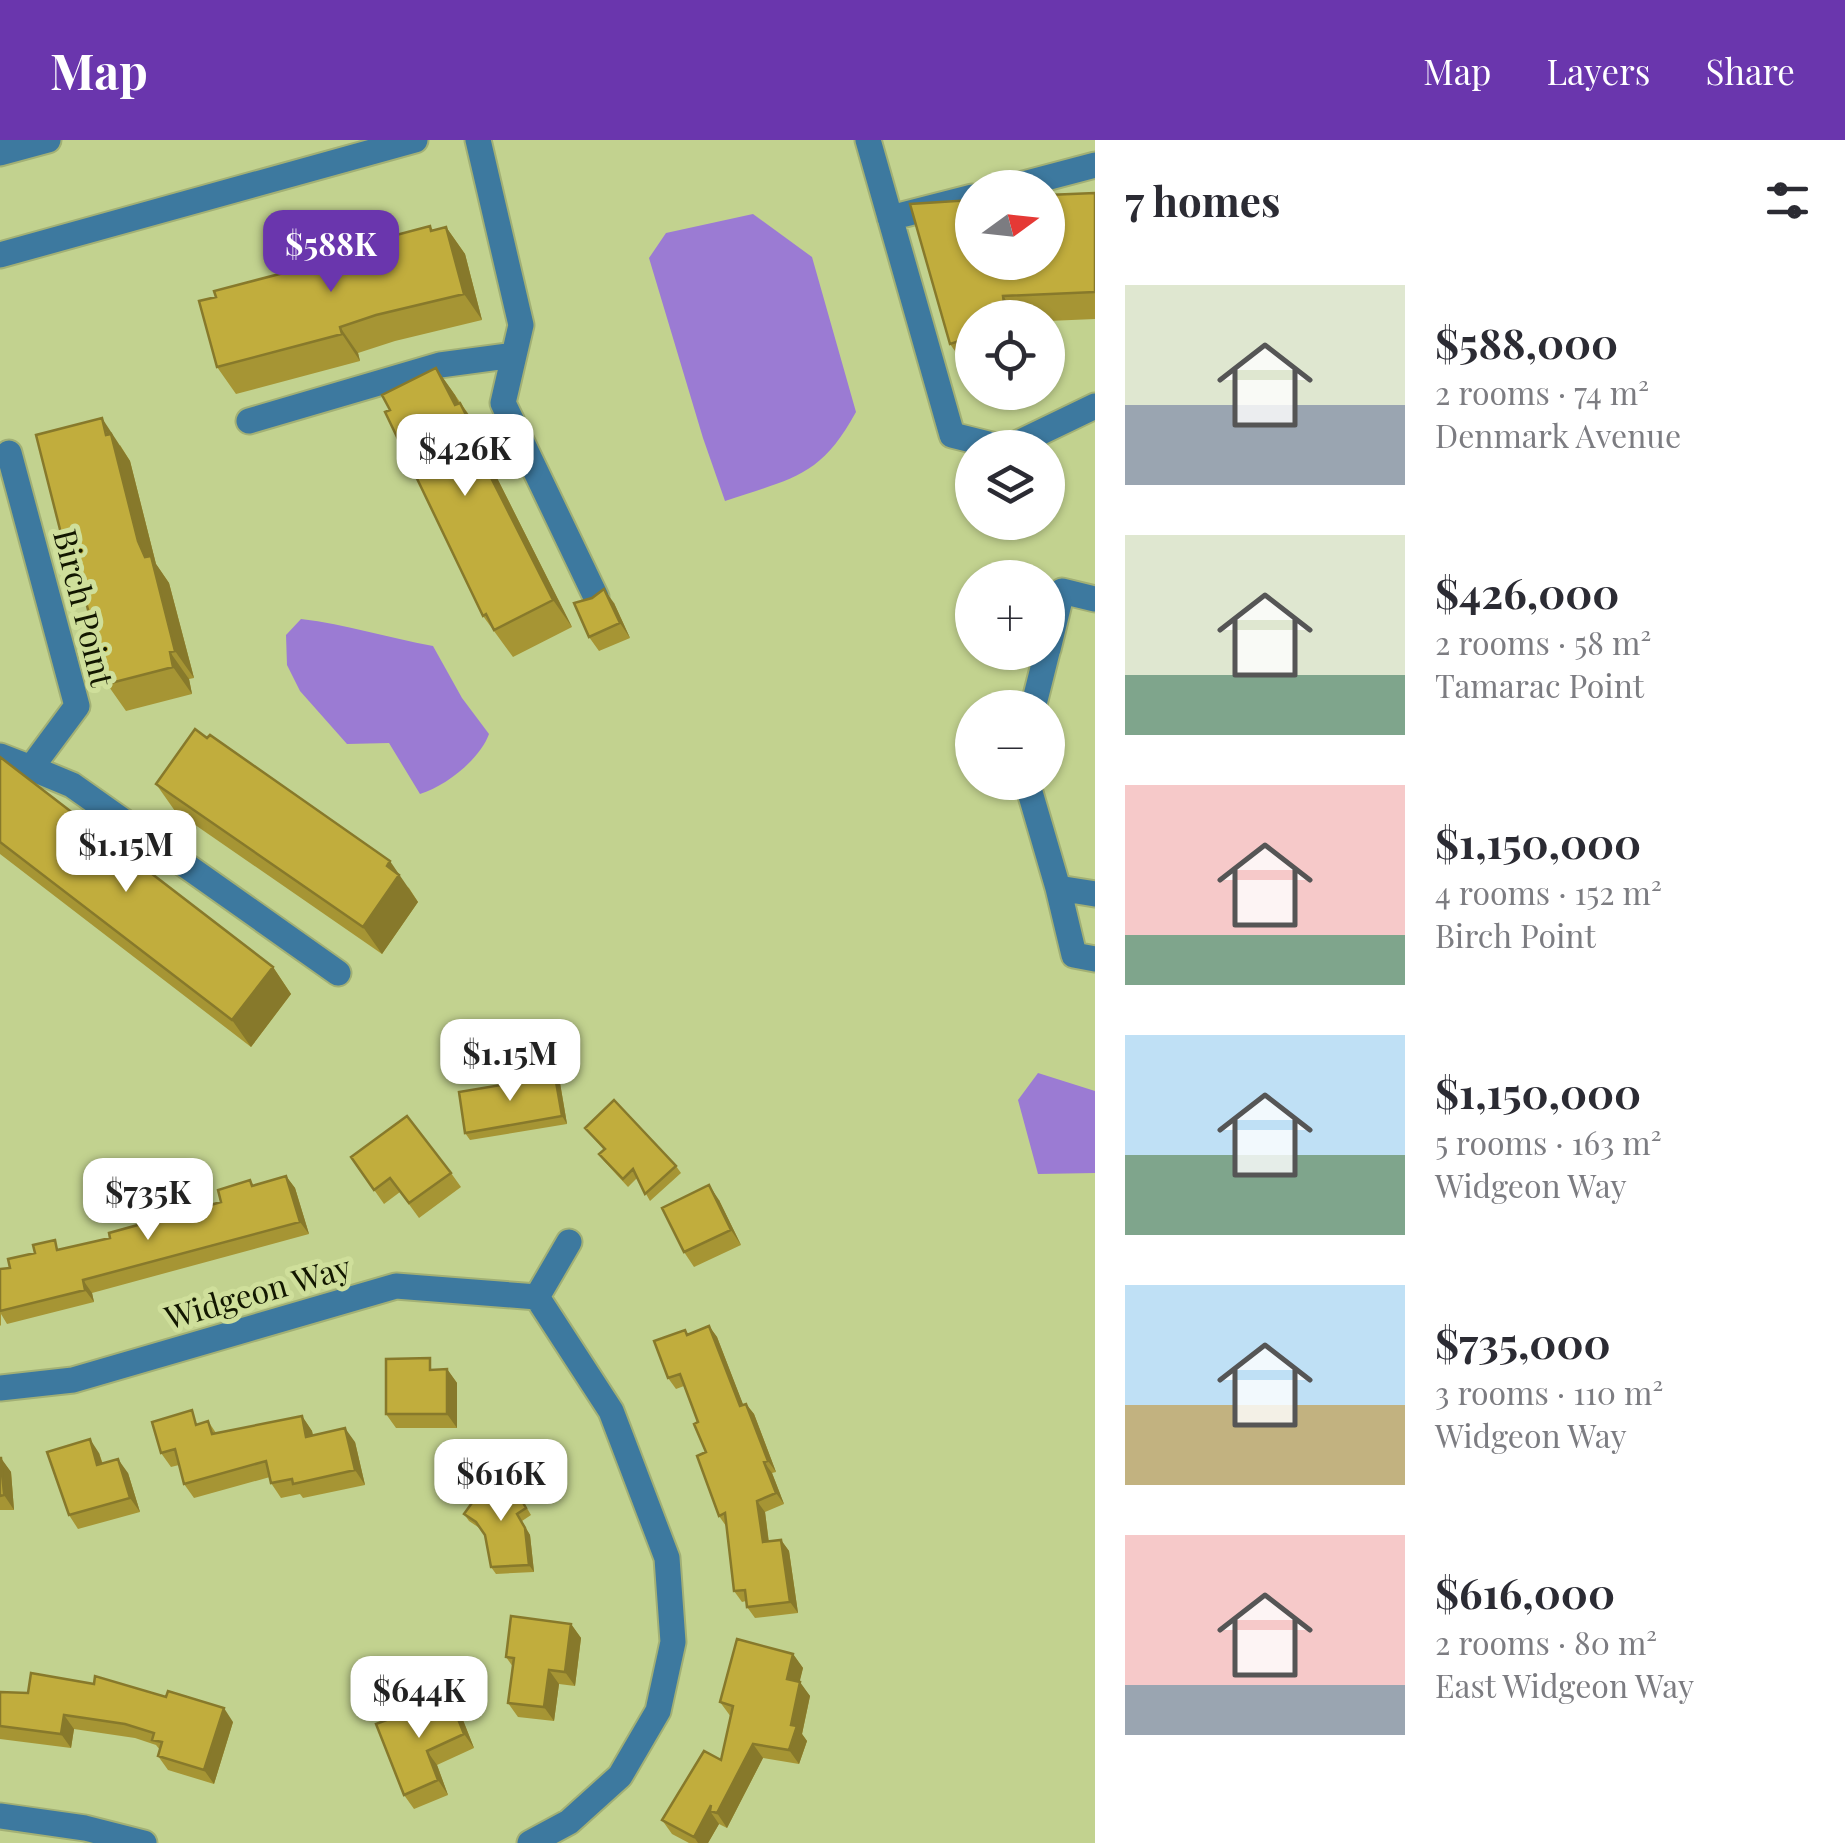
<!DOCTYPE html>
<meta charset="utf-8">
<style>
body{margin:0;font-family:"Playfair Display",serif;background:#f2f2f3;color:#2b2b33;height:100vh;display:flex;flex-direction:column;font-size:38px;white-space:nowrap}
*{box-sizing:border-box;margin:0}
p{font-size:32px;color:#7c7c81}
.icon{flex:none;width:55px;height:55px;fill:none;stroke:currentColor;stroke-width:2;stroke-linecap:round;stroke-linejoin:round}
.map{position:relative;flex:1;overflow:hidden}
.sheet{display:flex;flex-direction:column;background:#fff;width:750px}
.sheet>*{flex:none}
.needle{width:65px;rotate:75deg}
.controls{position:absolute;left:955px;top:30px;display:grid;gap:20px}
.controls a{display:grid;place-items:center;width:110px;height:110px;border-radius:50%;background:#fff;box-shadow:0 2px 8px #0004;font-size:50px}
.price{position:absolute;translate:-50% -85px;padding:0 22px;border-radius:20px;background:#fff;color:#222;font-size:32px;line-height:65px;filter:drop-shadow(0 2px 5px #0008)}
.price::after{content:'';position:absolute;left:50%;top:60px;width:30px;height:22px;margin-left:-15px;background:inherit;clip-path:polygon(0 0,100% 0,50% 100%)}
.price.selected{background:#6a36ad;color:#fff}
ul{padding:0;list-style:none}
li{display:flex;align-items:center;gap:30px;height:250px;padding:0 30px}
li span{display:grid;place-items:center;flex:none;width:280px;height:200px;border-radius:0px;color:#555}
li>.icon{margin-inline-start:auto}
span .icon{width:120px;height:120px;fill:#fffc;stroke-width:1}
li b{font-size:42px}
h2{display:flex;justify-content:space-between;align-items:center;height:120px;padding:0 30px;font-size:42px}
header{display:flex;align-items:center;gap:60px;box-sizing:border-box;height:140px;padding:0 50px;background:#6a36ad;color:#fff}
header strong{font-size:48px}
nav{display:flex;gap:55px;margin-inline-start:auto;font-size:35px}
main{display:flex;flex:1;min-height:0}
.map>svg:first-child{display:block}
.water{fill:#9b7bd3}
.lines{fill:none;stroke-linecap:round;stroke-linejoin:round}
.minor-casing{stroke:#a2b075;stroke-width:29}
.minor{stroke:#3d799f;stroke-width:25}
.wall{fill:#a69534}
.shaded-wall{fill:#87792b}
.building{fill:#c1ad3d;stroke:#87792b;stroke-width:2.5}
.labels{text-anchor:middle;stroke-width:10;stroke-linejoin:round;paint-order:stroke}
.street-label{font-size:32px;fill:#121700;stroke:#cfdf9b}
</style>
<header>
<strong>Map</strong>
<nav><a>Map</a><a>Layers</a><a>Share</a></nav>
</header>
<main>
<div class="map">
<svg width="1095" height="1703" viewBox="0 0 1095 1703">
<rect width="100%" height="100%" fill="#c2d28f"/>
<path class="water" d="M753,74L812,117L856,272C820,338 792,338 725,361L703,298L649,118L666,93Z
M301,479C346,484 388,498 433,506L462,558L489,594C480,619 446,646 420,654L389,603L347,604L300,551L287,525L286,495Z
M1038,933L1095,951V1033L1038,1034L1018,960Z"/>
<g class="lines">
<g class="minor-casing">
<path id="minor" d="M478,0L521,185L503,263L596,457
M868,0L952,295L1004,308
M0,13L48,0
M1008,48L1095,25
M890,78L972,57
M0,115L415,0
M249,281L440,225L514,215
M1008,308L1095,266
M1048,509L1062,451L1095,459
M1033,568L1047,512
M0,616L31,628L77,566L9,313
M31,628L72,645L338,833
M1027,642L1058,748
M1095,754L1058,748L1074,815L1095,819
M537,1157L569,1102
M0,1248L73,1240L396,1146L537,1157
M0,1676L85,1688L144,1703
M530,1703L569,1682L620,1636L658,1571L673,1502L667,1418L611,1271L537,1157"/>
</g>
<use href="#minor" class="minor"/>
</g>
<path class="wall" d="M1095,53V179L1048,181V178H972V230L969,231L950,204L910,64L972,60V122H1048V55Z
M430,86L433,90L446,87L465,114L482,180L395,201L358,213L360,221L236,254L217,227L216,157L322,123Z
M436,228L479,289L500,332L495,334L572,487L513,517L483,476L390,270Z
M120,305L130,321L156,424L169,443L194,538L189,539L192,554L126,571L107,544L80,437L68,421Z
M614,463L630,498L599,511L589,497Z
M207,598L409,748L418,762L382,814L175,671L156,644Z
M0,617L273,827L291,854L251,907L0,714Z
M560,943L567,984L470,1000L465,993Z
M585,988L676,1026L681,1033L650,1061L637,1038L628,1047L604,1021L599,1014L604,1010Z
M351,1017L451,1033L461,1047L419,1078L400,1052L384,1064Z
M286,1036L295,1048L309,1094L92,1153L94,1162L7,1184L1,1174V1185L0,1186V1129L10,1128L61,1109L110,1098L221,1062L250,1040L254,1046Z
M719,1060L741,1105L694,1127L684,1112Z
M709,1186L717,1197L743,1265L746,1264L754,1274L776,1332L772,1333L784,1364L765,1372L769,1402L781,1400L789,1411L798,1473L755,1478L747,1467L746,1461L742,1462L734,1451L726,1386L719,1376L698,1282L684,1246L676,1249L668,1238L689,1195Z
M438,1229H447L457,1243V1288H396L386,1274Z
M302,1276L312,1291L313,1295L355,1302L365,1345L303,1358L300,1354L281,1358L271,1343L270,1337L194,1358L184,1344L179,1325L171,1327L161,1313L201,1284L208,1281L216,1293Z
M99,1313L103,1324L128,1333L140,1372L78,1389L69,1375Z
M0,1318L11,1332L14,1370H0Z
M508,1336L531,1375L522,1381L530,1395L534,1432L496,1434L491,1427L485,1395L481,1389L469,1381L464,1374Z
M571,1484L581,1498L575,1546L559,1544L554,1581L518,1577L508,1563L513,1527L506,1517Z
M793,1514L803,1528L799,1542L810,1556L802,1594L807,1601L799,1624L763,1618L727,1688L719,1684L708,1703H689L672,1694L662,1680L721,1620L731,1577L720,1562Z
M0,1552L233,1582L214,1644L168,1630L158,1616L160,1610L156,1605L135,1598L74,1589L71,1608L0,1599Z
M459,1570L474,1608L437,1625L448,1655L414,1669L404,1655L376,1584Z"/>
<path class="shaded-wall" d="M446,87L465,114L482,180L464,154Z
M1003,156L1018,178H1006Z
M340,187L358,213L360,221L342,194Z
M436,228L455,255L473,292L455,265Z
M460,263L479,289L500,332L481,305Z
M102,278L130,321L156,424L169,443L194,538L175,511L138,401Z
M476,308L495,334L572,487L553,460Z
M604,449L614,463L630,498L620,483Z
M170,512L189,539L192,554L173,527Z
M390,721L418,762L382,814L363,787L387,726Z
M273,827L291,854L251,907L232,880Z
M555,936L560,943L567,984L562,976Z
M286,1036L295,1048L309,1094L300,1082Z
M709,1045L719,1060L741,1105L731,1090Z
M83,1140L92,1153L94,1162L85,1150Z
M709,1186L717,1197L748,1277L740,1266Z
M447,1229L457,1243V1288L447,1274Z
M746,1264L754,1274L776,1332L768,1321Z
M302,1276L312,1291L316,1311L306,1297Z
M345,1288L355,1302L365,1345L355,1330Z
M90,1299L99,1313L107,1340L97,1325Z
M1,1318L11,1332L14,1370L4,1355Z
M118,1319L128,1333L140,1372L130,1358Z
M764,1322L772,1333L784,1364L776,1353Z
M757,1361L765,1372L770,1413L763,1402Z
M517,1374L530,1395L534,1432L529,1425Z
M781,1400L789,1411L798,1473L790,1462Z
M571,1484L581,1498L575,1546L565,1532Z
M793,1514L803,1528L797,1553L787,1539Z
M549,1530L559,1544L554,1581L544,1567Z
M800,1542L810,1556L802,1594L807,1601L799,1624L789,1610L791,1585Z
M449,1556L459,1570L474,1608L464,1594Z
M224,1568L233,1582L214,1644L204,1630Z
M64,1575L74,1589L71,1608L61,1594Z
M753,1604L763,1618L727,1688L717,1673Z
M427,1611L437,1625L448,1655L438,1640Z
M711,1665L710,1671L719,1684L708,1703H698L694,1697Z"/>
<path class="building" d="M1095,53V152L1003,156L1006,178H972V197L950,204L910,64L972,60V122H1048V55Z
M430,86L431,91L446,87L464,154L376,175L340,187L342,194L217,227L199,161L216,157L214,151L322,123L337,116L336,111Z
M436,228L455,265L460,263L481,305L476,308L553,460L494,490L486,474L483,476L385,272L390,270L382,255Z
M102,278L106,295L111,294L138,401L145,417L151,416L175,511L170,512L173,527L107,544L75,419L68,421L36,295Z
M604,449L620,483L589,497L574,463L592,458Z
M195,589L207,598L210,595L390,721L387,726L399,735L363,787L156,644Z
M0,617L273,827L232,880L0,702Z
M555,936L562,976L465,993L459,952Z
M614,960L676,1026L645,1054L633,1029L623,1039L599,1014L605,1009L585,988Z
M407,976L451,1033L409,1063L390,1038L374,1050L351,1017Z
M286,1036L300,1082L83,1140L85,1150L0,1171V1129L10,1128L8,1119L35,1113L33,1105L55,1100L57,1110L110,1098L109,1093L221,1062L218,1050L250,1040L252,1046Z
M709,1045L731,1090L684,1112L662,1068Z
M709,1186L740,1266L746,1264L768,1321L764,1322L776,1353L757,1361L763,1402L781,1400L790,1462L747,1467L745,1450L734,1451L725,1373L719,1376L697,1316L706,1312L694,1284L698,1282L680,1234L668,1238L654,1201L685,1190L687,1195Z
M430,1218V1230L447,1229V1274H386V1219Z
M192,1270L196,1285L208,1281L212,1294L302,1276L306,1297L345,1288L355,1330L293,1344L292,1339L271,1343L266,1321L184,1344L175,1309L161,1313L152,1282Z
M90,1299L97,1325L118,1319L130,1358L69,1375L47,1312Z
M0,1318H1L4,1355L0,1356Z
M508,1336L526,1368L517,1374L525,1388L529,1425L491,1427L485,1395L476,1382L464,1374L482,1349Z
M511,1476L571,1484L565,1532L549,1530L544,1567L508,1563L514,1518L506,1517Z
M737,1499L793,1514L787,1539L800,1542L791,1585L797,1586L789,1610L753,1604L717,1673L710,1671L711,1665L694,1697L662,1680L704,1611L721,1620L733,1566L720,1562Z
M31,1533L94,1544L95,1536L166,1557L168,1551L224,1568L204,1630L158,1616L162,1602L152,1600L154,1593L125,1584L64,1575L61,1594L0,1586V1552L28,1553Z
M449,1556L464,1594L427,1611L438,1640L404,1655L376,1584Z"/>
<g class="labels">
<g class="street-label">
<text transform="translate(83 468) rotate(76)" y="11">Birch Point</text>
<text transform="translate(258 1153) rotate(-16)" y="11">Widgeon Way</text>
</g>
</g>
</svg>
<div class="controls">
<a><svg class="needle" viewBox="-14 -14 28 28"><path d="M0-13l5 13h-10z" fill="#e53935"/><path d="M0 13l5-13h-10z" fill="#7c7c81"/></svg></a>
<a><svg class="icon" aria-label="locate" viewBox="0 0 24 24"><circle cx="12" cy="12" r="6"/><path d="M12 2v4M12 18v4M2 12h4M18 12h4"/></svg></a>
<a><svg class="icon" aria-label="layers" viewBox="0 0 24 24"><path d="M12 4l9 5-9 5-9-5zM3 14l9 5 9-5"/></svg></a>
<a>+</a>
<a>−</a>
</div>
<b class="price selected" style="left:331px;top:155px">$588K</b>
<b class="price" style="left:465px;top:359px">$426K</b>
<b class="price" style="left:126px;top:755px">$1.15M</b>
<b class="price" style="left:510px;top:964px">$1.15M</b>
<b class="price" style="left:148px;top:1103px">$735K</b>
<b class="price" style="left:501px;top:1384px">$616K</b>
<b class="price" style="left:419px;top:1601px">$644K</b>
</div>
<section class="sheet">
<h2>7 homes<svg class="icon" aria-label="filters" viewBox="0 0 24 24"><path d="M4 7h16M4 17h16"/><circle cx="9" cy="7" r="2"/><circle cx="15" cy="17" r="2"/></svg></h2>
<ul>
<li><span style="background:linear-gradient(#dfe7d0 60%,#9aa5b1 0)"><svg class="icon" aria-label="home" viewBox="0 0 24 24"><path d="M3 11l9-7 9 7M6 9v11h12V9"/></svg></span><div><b>$588,000</b><p>2 rooms · 74 m²</p><p>Denmark Avenue</p></div></li>
<li><span style="background:linear-gradient(#dfe7d0 70%,#7fa58c 0)"><svg class="icon" aria-label="home" viewBox="0 0 24 24"><path d="M3 11l9-7 9 7M6 9v11h12V9"/></svg></span><div><b>$426,000</b><p>2 rooms · 58 m²</p><p>Tamarac Point</p></div></li>
<li><span style="background:linear-gradient(#f6c9c9 75%,#7fa58c 0)"><svg class="icon" aria-label="home" viewBox="0 0 24 24"><path d="M3 11l9-7 9 7M6 9v11h12V9"/></svg></span><div><b>$1,150,000</b><p>4 rooms · 152 m²</p><p>Birch Point</p></div></li>
<li><span style="background:linear-gradient(#bfe0f5 60%,#7fa58c 0)"><svg class="icon" aria-label="home" viewBox="0 0 24 24"><path d="M3 11l9-7 9 7M6 9v11h12V9"/></svg></span><div><b>$1,150,000</b><p>5 rooms · 163 m²</p><p>Widgeon Way</p></div></li>
<li><span style="background:linear-gradient(#bfe0f5 60%,#c2b280 0)"><svg class="icon" aria-label="home" viewBox="0 0 24 24"><path d="M3 11l9-7 9 7M6 9v11h12V9"/></svg></span><div><b>$735,000</b><p>3 rooms · 110 m²</p><p>Widgeon Way</p></div></li>
<li><span style="background:linear-gradient(#f6c9c9 75%,#9aa5b1 0)"><svg class="icon" aria-label="home" viewBox="0 0 24 24"><path d="M3 11l9-7 9 7M6 9v11h12V9"/></svg></span><div><b>$616,000</b><p>2 rooms · 80 m²</p><p>East Widgeon Way</p></div></li>
</ul>
</section>
</main>
